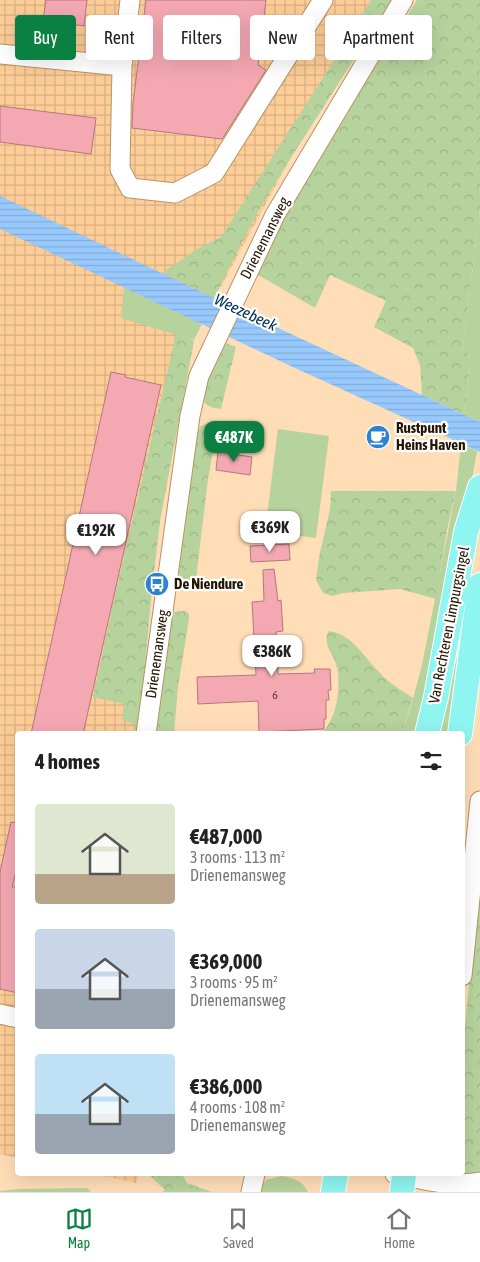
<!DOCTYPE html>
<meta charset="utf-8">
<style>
body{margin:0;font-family:"Asap Condensed",sans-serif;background:#f6f6f6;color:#222;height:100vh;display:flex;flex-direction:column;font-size:19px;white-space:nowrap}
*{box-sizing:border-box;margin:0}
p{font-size:16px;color:#767676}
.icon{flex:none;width:28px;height:28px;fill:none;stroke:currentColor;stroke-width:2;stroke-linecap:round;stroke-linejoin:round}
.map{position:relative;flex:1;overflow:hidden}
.drawer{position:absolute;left:15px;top:731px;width:450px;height:445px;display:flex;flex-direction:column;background:#fff;border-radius:5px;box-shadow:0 5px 20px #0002}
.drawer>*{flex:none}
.banner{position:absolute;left:15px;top:15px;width:450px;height:45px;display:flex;gap:10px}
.price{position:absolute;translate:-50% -42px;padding:0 11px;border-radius:10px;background:#fff;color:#222;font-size:16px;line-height:32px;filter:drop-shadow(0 1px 2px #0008)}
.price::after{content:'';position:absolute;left:50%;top:30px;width:15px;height:11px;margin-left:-8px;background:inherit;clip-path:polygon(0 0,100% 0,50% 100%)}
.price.on{background:#0b8043;color:#fff}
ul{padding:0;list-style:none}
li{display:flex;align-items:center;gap:15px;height:125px;padding:0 20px}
li span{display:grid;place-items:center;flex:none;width:140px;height:100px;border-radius:5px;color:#555}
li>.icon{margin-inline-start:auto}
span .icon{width:60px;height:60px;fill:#fffc;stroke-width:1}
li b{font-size:21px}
h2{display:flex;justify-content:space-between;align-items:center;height:60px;padding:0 20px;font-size:21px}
.chip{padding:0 18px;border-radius:5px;background:#fff;box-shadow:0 5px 20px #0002;font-size:18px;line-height:45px}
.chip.on{background:#0b8043;color:#fff}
.tab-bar{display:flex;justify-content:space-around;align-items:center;height:70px;border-top:1px solid #e0e0e0;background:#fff;font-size:14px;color:#767676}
.tab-bar a{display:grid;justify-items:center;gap:2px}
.tab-bar .on{color:#0b8043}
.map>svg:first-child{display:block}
.industrial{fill:url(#industrial-grid)}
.grass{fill:#b7d39d}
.forest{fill:url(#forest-crowns)}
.water{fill:url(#water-rules)}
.building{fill:#f4a8b2;stroke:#b57780}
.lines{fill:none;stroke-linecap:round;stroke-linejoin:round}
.minor-casing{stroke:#ba9264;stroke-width:21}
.major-casing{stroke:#fff;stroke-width:26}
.minor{stroke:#fff;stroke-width:19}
.major{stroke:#8ff5f1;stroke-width:24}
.labels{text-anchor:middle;stroke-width:4.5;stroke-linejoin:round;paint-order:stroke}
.number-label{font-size:12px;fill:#593a30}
.street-label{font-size:15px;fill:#251604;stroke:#fff}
.poi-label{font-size:15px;font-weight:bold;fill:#251604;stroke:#fff;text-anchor:start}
.water-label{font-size:16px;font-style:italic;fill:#023058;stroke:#fff}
</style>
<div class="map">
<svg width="480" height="1192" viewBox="0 0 480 1192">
<defs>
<pattern id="industrial-grid" width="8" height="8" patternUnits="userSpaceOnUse" patternTransform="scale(1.25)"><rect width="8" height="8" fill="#fdcd97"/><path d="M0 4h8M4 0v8" fill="none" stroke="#d9af80"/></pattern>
<pattern id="forest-crowns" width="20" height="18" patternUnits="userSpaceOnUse" patternTransform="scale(1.25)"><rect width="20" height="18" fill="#b7d39d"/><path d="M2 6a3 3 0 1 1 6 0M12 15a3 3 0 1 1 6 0" fill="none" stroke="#9db486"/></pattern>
<pattern id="water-rules" width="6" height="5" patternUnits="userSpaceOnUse" patternTransform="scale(1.25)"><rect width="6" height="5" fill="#98c9fd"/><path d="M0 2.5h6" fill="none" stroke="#83acd7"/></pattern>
</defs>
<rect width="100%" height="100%" fill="#ffddb7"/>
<path class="industrial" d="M0,0H376L177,368L134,734H18L17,1158L0,1154Z
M94,1174H139L136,1183Z"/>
<path class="grass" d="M480,211V422L465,415L470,354L462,353Z
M124,287L202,324L194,340L121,318Z
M278,429L329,436L316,538L265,531Z
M461,444L477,451L450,602L417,734H401L411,706L422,665L456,491Z
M465,629L451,734H436Z
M282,1176C295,1179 302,1180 308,1192H262V1186L266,1180Z"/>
<path class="forest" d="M371,0H392L287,164L256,215L214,298L162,273L197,249L221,237L347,40Z
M417,0H480V211L462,353H470L465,415L422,395L420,365L413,348L374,327L386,301L330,275L315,308L253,272L336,126Z
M176,334L194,341L160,521L151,600L139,734H133L135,724L122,720L124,704L93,697L116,591Z
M226,343L236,347L221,409C215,408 207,408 204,401C199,392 219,356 223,346H225Z
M208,423L218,425L208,479L195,587C184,585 180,583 179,572L196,433L201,426Z
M331,491H456L447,530L436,599L400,589L343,593L332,596L323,593L316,580L319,557L330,509Z
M185,611L189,614V619L178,687L174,734H155L169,612Z
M329,631C352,634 364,657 379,672C389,683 401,690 413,698L401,734H321C337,720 341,686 337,667C334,654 321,643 329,631Z
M480,873V1173L459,1178V1174H462L463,1046Z
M148,1174H182L187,1183L212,1192H162L165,1190Z
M87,1188L91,1192H0V1191L18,1189Z"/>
<path class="water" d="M0,196L214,298L480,422V452L297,369L0,229Z"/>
<path class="building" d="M46,0H87L84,26L43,20Z
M146,0H266L258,65L266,70L222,139L132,128L133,103Z
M0,106L96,118L91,154L0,142Z
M111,372L126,375L125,377L161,385L83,734H31Z
M218,452L252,457L250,475L216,470Z
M289,544L290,560L251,562L250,546Z
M274,569L278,601L281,600L283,631L276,632L278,674L315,673L314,669H330L331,690H328L329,700H326V719H324V729L259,732L258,701L198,704L197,677L256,675L252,602L264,601L263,570Z
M11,822L18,823V863L12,887H18V993L0,989V872Z"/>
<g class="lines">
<g class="minor-casing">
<path id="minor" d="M0,54L122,66L120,169L130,188L175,193L214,173L323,0
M122,66L130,0
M146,734L190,416L199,376L275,215L403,0
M462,976L480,801
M0,1014L18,1018
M395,1174C425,1179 448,1188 480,1182
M251,1192L255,1174"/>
</g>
<g class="major-casing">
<path id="major" d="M427,734L436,697L466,532L480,487
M460,734L480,585
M333,1192L336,1174
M402,1192L404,1174"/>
</g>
<use href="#minor" class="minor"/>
<use href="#major" class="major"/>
</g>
<defs>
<g id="cafe-disc" transform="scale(1.25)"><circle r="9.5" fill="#2e83d1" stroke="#fff"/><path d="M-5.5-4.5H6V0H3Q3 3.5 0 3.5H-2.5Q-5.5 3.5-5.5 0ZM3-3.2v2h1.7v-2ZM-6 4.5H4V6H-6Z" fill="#fff"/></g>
<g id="bus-disc" transform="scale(1.25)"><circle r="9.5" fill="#2e83d1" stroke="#fff"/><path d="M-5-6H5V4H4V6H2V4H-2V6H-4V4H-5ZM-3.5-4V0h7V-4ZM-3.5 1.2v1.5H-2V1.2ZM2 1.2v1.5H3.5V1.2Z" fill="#fff"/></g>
</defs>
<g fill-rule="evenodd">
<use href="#cafe-disc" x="378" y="437"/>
<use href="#bus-disc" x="157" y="584"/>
</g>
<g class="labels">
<g class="number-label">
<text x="275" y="699">6</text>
</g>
<g class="street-label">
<text transform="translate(265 238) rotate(-63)" y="5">Drienemansweg</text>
<text transform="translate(449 625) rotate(-79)" y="5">Van Rechteren Limpurgsingel</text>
<text transform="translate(157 654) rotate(-82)" y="5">Drienemansweg</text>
</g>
<g class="poi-label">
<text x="396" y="433">Rustpunt<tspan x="396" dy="17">Heins Haven</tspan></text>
<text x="174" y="589">De Niendure</text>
</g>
<g class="water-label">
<text transform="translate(246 312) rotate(25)" y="6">Weezebeek</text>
</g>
</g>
</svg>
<b class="price on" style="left:234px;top:463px">€487K</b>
<b class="price" style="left:270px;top:553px">€369K</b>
<b class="price" style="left:96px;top:556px">€192K</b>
<b class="price" style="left:272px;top:677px">€386K</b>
<div class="banner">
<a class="chip on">Buy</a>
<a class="chip">Rent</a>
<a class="chip">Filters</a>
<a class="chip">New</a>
<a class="chip">Apartment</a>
</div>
<section class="drawer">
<h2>4 homes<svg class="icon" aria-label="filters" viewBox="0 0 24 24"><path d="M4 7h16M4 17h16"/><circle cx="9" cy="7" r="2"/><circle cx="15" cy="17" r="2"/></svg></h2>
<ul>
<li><span style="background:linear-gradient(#dfe7d0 70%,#b9a48a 0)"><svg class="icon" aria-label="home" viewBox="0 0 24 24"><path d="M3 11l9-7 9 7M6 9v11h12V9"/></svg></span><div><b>€487,000</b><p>3 rooms · 113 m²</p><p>Drienemansweg</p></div></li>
<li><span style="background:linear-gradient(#c9d6e8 60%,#9aa5b1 0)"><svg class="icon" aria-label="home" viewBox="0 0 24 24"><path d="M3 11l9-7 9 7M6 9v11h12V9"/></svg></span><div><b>€369,000</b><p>3 rooms · 95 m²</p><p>Drienemansweg</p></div></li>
<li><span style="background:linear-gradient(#bfe0f5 60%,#9aa5b1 0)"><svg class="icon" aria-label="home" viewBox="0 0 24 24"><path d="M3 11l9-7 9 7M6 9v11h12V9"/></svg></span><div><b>€386,000</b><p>4 rooms · 108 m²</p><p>Drienemansweg</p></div></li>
</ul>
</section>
</div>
<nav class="tab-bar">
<a class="on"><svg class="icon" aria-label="map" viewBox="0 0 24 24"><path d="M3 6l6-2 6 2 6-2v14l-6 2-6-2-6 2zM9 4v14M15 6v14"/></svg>Map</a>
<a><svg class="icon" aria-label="saved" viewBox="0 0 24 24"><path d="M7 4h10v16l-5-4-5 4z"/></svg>Saved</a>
<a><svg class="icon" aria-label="home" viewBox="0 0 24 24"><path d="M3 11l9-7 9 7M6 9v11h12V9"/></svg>Home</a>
</nav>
